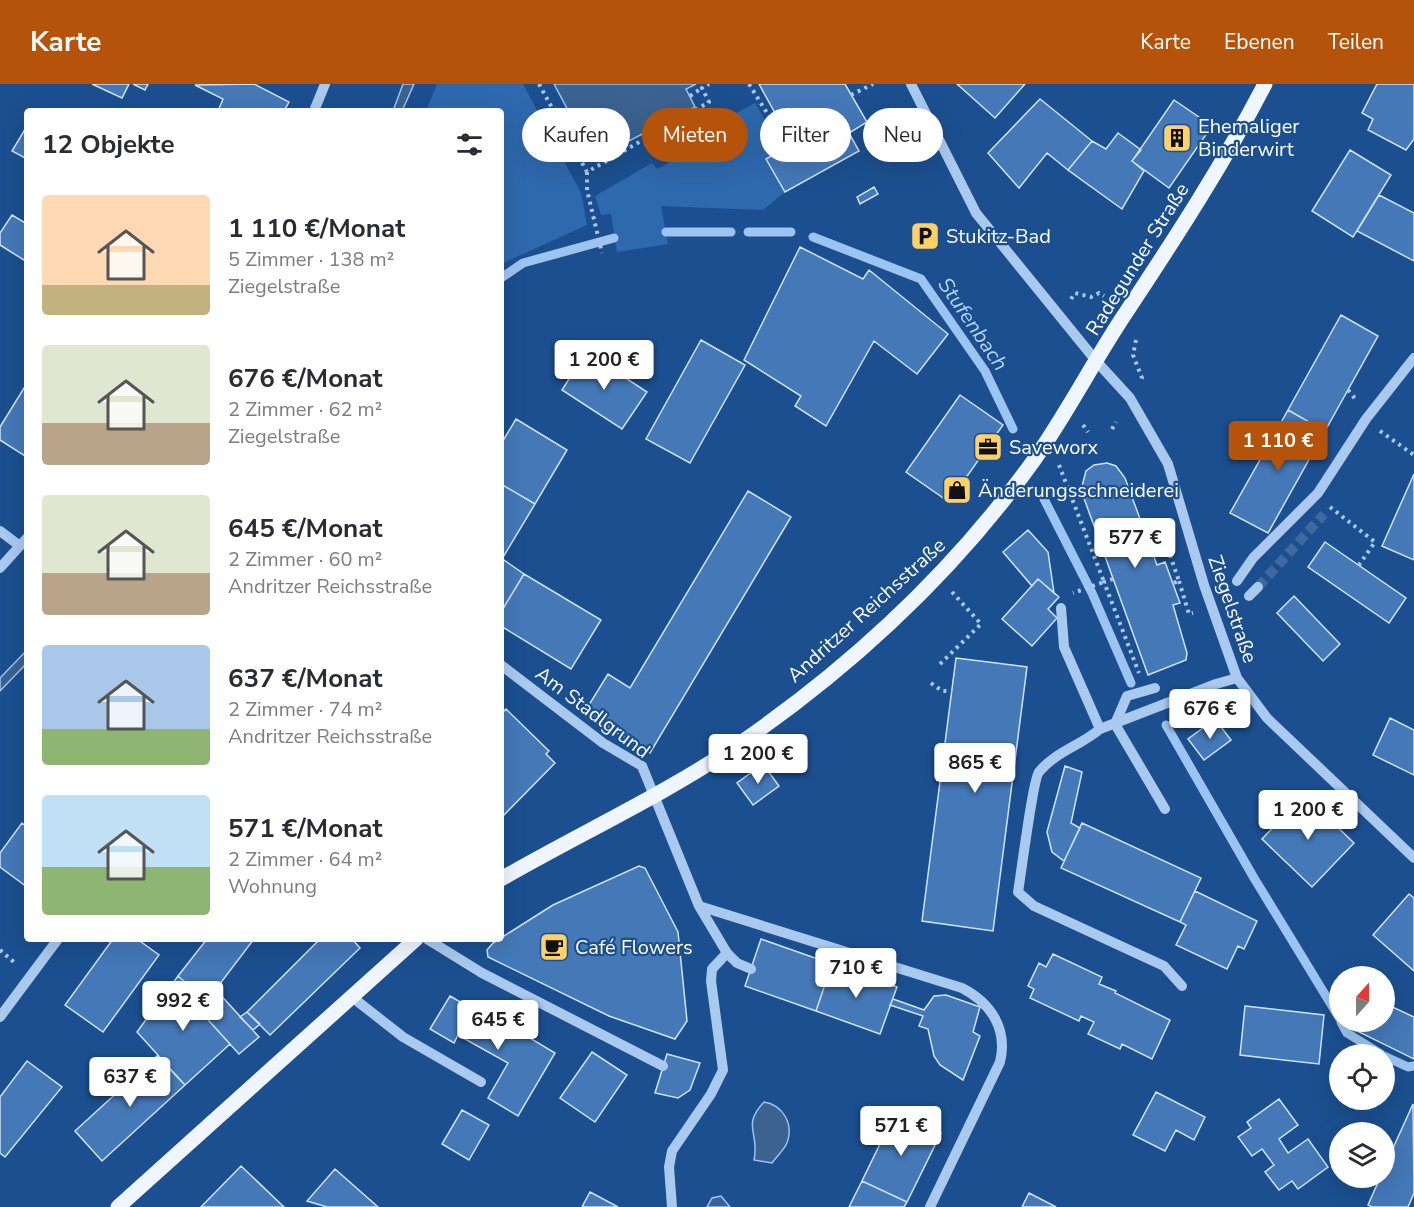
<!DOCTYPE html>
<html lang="de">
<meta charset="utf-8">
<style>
body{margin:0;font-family:"Nunito Sans",sans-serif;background:#f7f7f7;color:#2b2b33;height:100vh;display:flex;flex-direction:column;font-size:22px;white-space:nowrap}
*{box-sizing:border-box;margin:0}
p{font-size:20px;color:#7c7c81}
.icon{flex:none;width:33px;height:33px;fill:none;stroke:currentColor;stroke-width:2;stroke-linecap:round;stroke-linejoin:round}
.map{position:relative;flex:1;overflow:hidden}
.sheet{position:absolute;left:24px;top:24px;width:480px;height:834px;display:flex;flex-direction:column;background:#fff;border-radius:6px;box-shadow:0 6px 24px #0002}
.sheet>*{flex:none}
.top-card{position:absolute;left:522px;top:24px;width:570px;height:54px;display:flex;gap:12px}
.needle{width:39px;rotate:21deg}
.controls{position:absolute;left:1329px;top:882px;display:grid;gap:12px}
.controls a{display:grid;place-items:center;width:66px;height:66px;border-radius:50%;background:#fff;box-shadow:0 6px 24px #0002;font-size:30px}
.price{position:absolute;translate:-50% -51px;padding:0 14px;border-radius:6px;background:#fff;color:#222;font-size:20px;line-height:39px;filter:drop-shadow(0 2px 3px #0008)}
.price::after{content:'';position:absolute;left:50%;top:36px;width:18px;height:14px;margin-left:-9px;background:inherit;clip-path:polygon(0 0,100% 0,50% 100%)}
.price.selected{background:#b45309;color:#fff}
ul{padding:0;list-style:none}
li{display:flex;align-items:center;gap:18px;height:150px;padding:0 18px}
li span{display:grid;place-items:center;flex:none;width:168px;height:120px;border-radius:6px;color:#555}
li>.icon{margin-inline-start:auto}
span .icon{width:72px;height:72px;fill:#fffc;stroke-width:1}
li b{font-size:26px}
h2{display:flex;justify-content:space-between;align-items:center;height:72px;padding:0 18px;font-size:26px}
.pill{padding:0 21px;border-radius:27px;background:#fff;box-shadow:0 6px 24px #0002;font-size:21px;line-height:54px}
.pill.selected{background:#b45309;color:#fff}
header{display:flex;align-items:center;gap:36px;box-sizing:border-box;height:84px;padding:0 30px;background:#b45309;color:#fff}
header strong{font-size:28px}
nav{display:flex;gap:33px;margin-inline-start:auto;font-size:21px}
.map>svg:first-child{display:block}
.green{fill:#2e69ad}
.water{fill:#3c6290;stroke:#9cc4f0;stroke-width:1.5}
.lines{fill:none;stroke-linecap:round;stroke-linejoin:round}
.stream{stroke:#9cc4f0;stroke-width:9}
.building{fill:#4478b7;stroke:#cfe3fa;stroke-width:1.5}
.minor-tunnel{stroke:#3d69a0;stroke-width:10;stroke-dasharray:10 5;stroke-linecap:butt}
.path{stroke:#a9c9ee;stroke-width:4;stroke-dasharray:3 4.5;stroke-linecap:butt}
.minor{stroke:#a9c9ee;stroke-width:10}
.major{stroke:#f0f6ff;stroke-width:15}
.labels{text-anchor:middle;stroke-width:4.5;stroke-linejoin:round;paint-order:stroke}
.poi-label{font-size:20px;fill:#fff;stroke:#1b4f8f;text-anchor:start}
.street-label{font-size:20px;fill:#fff;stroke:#1b4f8f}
.water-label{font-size:21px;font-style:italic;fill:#b5d3f5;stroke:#1b4f8f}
</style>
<header>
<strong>Karte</strong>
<nav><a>Karte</a><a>Ebenen</a><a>Teilen</a></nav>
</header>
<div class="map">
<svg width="1414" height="1123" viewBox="0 0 1414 1123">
<rect width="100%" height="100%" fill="#1b4f8f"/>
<path class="green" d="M437,0H523L581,109L587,141L501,180V27H426Z
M755,19L781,63L766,75L785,108L763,126L661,122L668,160L617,168L611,130L601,131L595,112L652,79L657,85L682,72L679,65L695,57L694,52Z"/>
<path class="water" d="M403,0H414L402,27H393Z
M554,0H696L686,5L695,23L594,75Z
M27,566V579L0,607V594Z
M764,1018C783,1021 794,1040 787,1059C784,1066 776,1073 772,1079L754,1076C760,1047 741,1043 764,1018Z
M721,1112L730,1123H707L712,1114Z"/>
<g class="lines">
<path class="stream" d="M666,148H731
M748,148H791
M813,153L921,195L985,287L1013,345
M501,194L523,179L614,154
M1044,415L1092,509L1131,599
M1166,641L1254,794L1340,935
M1341,938L1347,949L1381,970
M1384,972L1408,983L1414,982"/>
</g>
<path class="building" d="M92,0H129L122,14Z
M133,0H148L145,6Z
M254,0L289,18L284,27H218L223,15L195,1Z
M759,0H845L867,38L849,49L859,67L785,108L766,75L792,60Z
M957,0H1025L995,34Z
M1377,0H1414V55L1406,66L1368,46L1373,35L1362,29Z
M1040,15L1092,57L1068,86L1047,69L1019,104L988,69Z
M1174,16L1212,42L1169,104L1132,77Z
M27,42V75L12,67Z
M1118,49L1141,66L1132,77L1144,87L1122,125L1068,86L1092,57L1106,65Z
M1350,66L1391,91L1353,153L1312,127Z
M874,103L878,110L860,120L857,113Z
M1379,111L1414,129V177L1357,147Z
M12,131L27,140V178L0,161V149Z
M800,163L863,195L869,186L948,250L917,290L874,257L826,342L795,322L801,312L744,276Z
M1341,231L1378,252L1325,347L1288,326Z
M701,256L745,281L690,379L646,355Z
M586,268L647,308L622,345L562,306Z
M24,304L27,306L25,372L0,356V343Z
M960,311L1003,341L949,418L906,388Z
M1288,326L1325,347L1268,449L1230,429Z
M516,335L567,366L535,420L501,400V360Z
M1107,379L1116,382L1125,394L1157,481L1165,478L1180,519L1173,521L1187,569L1186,576L1148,591L1081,406L1086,387L1094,381Z
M1414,390V476L1382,462Z
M501,400L535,420L502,475L501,474Z
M748,407L791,433L650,669L584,629L608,590L630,604Z
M1028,446L1048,468L1054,509L1038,495L1032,502L1003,468Z
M1325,458L1406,514L1389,539L1308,483Z
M501,474L524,490L501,528Z
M524,490L601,536L571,585L501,542V528Z
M1038,495L1059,513L1048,525L1057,534L1032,562L1002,535Z
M1294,512L1340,560L1323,577L1277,529Z
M956,574L1027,583L993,847L922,837Z
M506,625L549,667L546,670L555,679L501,734V630Z
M1390,634L1414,646V691L1373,671Z
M1215,635L1231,656L1204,676L1188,655Z
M763,680L779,702L753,721L737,699Z
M1065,682L1082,688L1071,739L1080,744L1064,777L1052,768L1047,748Z
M1304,711L1354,759L1312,803L1262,755Z
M22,739L27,743V803L0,783V769Z
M1082,739L1201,794L1180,838L1061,784Z
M639,782L645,784L678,848L687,937L675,955L609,932L488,873L487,866L493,859L553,821Z
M1195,807L1257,837L1244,865L1238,862L1227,885L1176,861L1186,841L1180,838Z
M1409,810L1414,814V887L1373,851Z
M113,855H137L159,871L103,948L65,921Z
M207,855H254L207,917L178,892Z
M320,855H352L360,864L270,951L247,928Z
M761,855L832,880L816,927L745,902Z
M1053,870L1102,893L1099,900L1116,907L1115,909L1170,936L1152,975L1122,960L1120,965L1088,950L1094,938L1081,932L1079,937L1030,914L1034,905L1028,902L1039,879L1046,883Z
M832,880L897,903L880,950L816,927Z
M178,892L207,917L199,926L230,960L185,1001L137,948Z
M216,906L259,953L239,970L199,926Z
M946,911L980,923L973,948L980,952L963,996L940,981L934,972L928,945L919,942L923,932L890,921L893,915L924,926L934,912Z
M450,912L493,937L495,933L555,969L518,1032L488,1014L508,979L458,951L454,959L430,945Z
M1384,919L1414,933V975L1359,948L1364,938H1384Z
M1245,922L1324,931L1319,980L1240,971Z
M247,928L260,940L253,946L240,933Z
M592,968L627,991L595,1038L560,1014Z
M667,970L700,979L690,1006L678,1014L655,1009Z
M157,972L185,1001L102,1077L75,1047Z
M27,977L62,1003L5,1073L0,1069V1013Z
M1156,1008L1205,1033L1194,1056L1176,1046L1165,1067L1133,1051Z
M1279,1015L1298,1041L1279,1055L1288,1069L1308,1055L1328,1083L1298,1105L1292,1097L1279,1106L1265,1088L1274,1081L1262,1065L1252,1072L1238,1053L1251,1044L1247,1038Z
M1413,1020L1414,1109L1408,1123H1372L1368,1121L1380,1094H1384V1084Z
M462,1026L489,1041L469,1076L442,1060Z
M896,1027L941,1049L907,1118L862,1097Z
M241,1082L284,1123H201Z
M335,1085L378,1123H327L307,1117Z
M862,1097L907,1118L904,1123H849Z
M590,1108L618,1123H582Z
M1029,1109L1056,1123H1022Z"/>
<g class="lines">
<path class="minor-tunnel" d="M1258,503L1324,430"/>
<path class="path" d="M539,0L587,88L709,18L702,4L709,0
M749,0L783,55
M851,11L873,0
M690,12L702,4
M675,60L696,46L686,33
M587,88V106L602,169
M1071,215L1075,209L1091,213L1099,209L1104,212
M1136,256L1133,271L1142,294L1140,297
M1348,306L1357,317
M1083,341L1088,348
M1112,345L1116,338
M1380,347L1414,371
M1059,381L1104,498L1073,509
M1330,423L1375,458L1359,481
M1170,471L1179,497L1173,499
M1113,495L1104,498L1139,589
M1179,497L1189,530L1193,529
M940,580L981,540L952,508
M931,599L942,607H952
M0,866L15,879"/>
<path class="minor" d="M911,0L976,129L1097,278L1130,314L1168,380L1204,501L1237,594L1267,634L1414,774
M314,27L325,0
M0,447L20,462
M0,484L27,454
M1237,497L1253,474L1318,409L1366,335L1414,274
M1249,512L1258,503
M1061,524L1064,563L1100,645
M501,581L603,659L642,682L699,822L727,869L737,879L751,885
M1155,604L1127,612L1115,640L1165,725
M699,822L962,904C991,919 1008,945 1000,978L930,1123
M427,855L482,889L663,982
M1182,902L1164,882L1034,822L1018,808C1021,791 1033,695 1039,688C1055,668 1080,662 1100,645L1216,600L1237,594
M352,913L403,953L481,998
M0,933L58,855
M672,1123L669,1083L672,1067L711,1010L723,986L711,897L712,885L727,869"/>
<path class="major" d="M501,795C581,749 666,710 742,658C853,581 955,486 1034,376C1068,328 1094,276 1127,227C1176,153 1224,79 1265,0
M118,1123L416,855"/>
</g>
<defs>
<g id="building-square" transform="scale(1.5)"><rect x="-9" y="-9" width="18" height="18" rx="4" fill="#ffd166" stroke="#1b4f8f"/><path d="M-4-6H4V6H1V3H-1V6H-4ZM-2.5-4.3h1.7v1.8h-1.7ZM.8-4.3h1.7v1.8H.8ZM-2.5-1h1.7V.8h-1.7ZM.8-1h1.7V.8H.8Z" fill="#111"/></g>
<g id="parking-square" transform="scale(1.5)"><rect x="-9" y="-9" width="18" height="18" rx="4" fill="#ffd166" stroke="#1b4f8f"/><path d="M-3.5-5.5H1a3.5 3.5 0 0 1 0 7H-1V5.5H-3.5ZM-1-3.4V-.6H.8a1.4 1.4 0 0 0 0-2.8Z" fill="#111"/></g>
<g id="office-square" transform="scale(1.5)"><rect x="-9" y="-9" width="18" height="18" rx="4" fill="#ffd166" stroke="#1b4f8f"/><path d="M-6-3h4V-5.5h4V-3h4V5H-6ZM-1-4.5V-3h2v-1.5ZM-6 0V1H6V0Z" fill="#111"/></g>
<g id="shop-square" transform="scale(1.5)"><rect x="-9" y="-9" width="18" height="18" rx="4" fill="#ffd166" stroke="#1b4f8f"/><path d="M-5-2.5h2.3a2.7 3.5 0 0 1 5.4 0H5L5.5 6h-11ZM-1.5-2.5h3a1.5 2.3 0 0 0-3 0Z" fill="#111"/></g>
<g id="cafe-square" transform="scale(1.5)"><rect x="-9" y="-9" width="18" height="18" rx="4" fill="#ffd166" stroke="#1b4f8f"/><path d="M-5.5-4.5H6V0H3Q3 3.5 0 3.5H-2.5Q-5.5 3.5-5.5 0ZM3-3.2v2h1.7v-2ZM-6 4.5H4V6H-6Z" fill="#111"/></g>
</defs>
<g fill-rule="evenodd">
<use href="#building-square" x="1177" y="54"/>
<use href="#parking-square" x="925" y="152"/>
<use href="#office-square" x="988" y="363"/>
<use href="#shop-square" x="957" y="406"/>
<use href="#cafe-square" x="554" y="863"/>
</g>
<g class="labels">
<g class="poi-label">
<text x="1198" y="49">Ehemaliger<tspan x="1198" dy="23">Binderwirt</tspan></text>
<text x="946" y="159">Stukitz-Bad</text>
<text x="1009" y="370">Saveworx</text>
<text x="978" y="413">Änderungsschneiderei</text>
<text x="575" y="870">Café Flowers</text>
</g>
<g class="street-label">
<text transform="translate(1137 175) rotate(-58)" y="7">Radegunder Straße</text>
<text transform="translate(1233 525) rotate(71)" y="7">Ziegelstraße</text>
<text transform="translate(866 526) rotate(-42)" y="7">Andritzer Reichsstraße</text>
<text transform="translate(593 628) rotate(37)" y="7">Am Stadlgrund</text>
</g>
<g class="water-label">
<text transform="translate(973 240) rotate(56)" y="7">Stufenbach</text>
</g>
</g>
</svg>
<div class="controls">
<a><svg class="needle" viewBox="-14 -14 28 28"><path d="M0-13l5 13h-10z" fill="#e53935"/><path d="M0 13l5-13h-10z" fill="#7c7c81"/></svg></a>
<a><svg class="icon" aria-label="locate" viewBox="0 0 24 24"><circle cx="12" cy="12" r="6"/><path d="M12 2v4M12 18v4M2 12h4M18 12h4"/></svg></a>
<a><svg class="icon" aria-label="layers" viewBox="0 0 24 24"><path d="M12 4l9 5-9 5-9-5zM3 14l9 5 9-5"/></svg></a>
</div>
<b class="price" style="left:604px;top:307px">1 200 €</b>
<b class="price selected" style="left:1278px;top:388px">1 110 €</b>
<b class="price" style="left:1135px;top:485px">577 €</b>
<b class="price" style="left:1210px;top:656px">676 €</b>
<b class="price" style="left:758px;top:701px">1 200 €</b>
<b class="price" style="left:975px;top:710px">865 €</b>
<b class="price" style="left:1308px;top:757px">1 200 €</b>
<b class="price" style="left:856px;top:915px">710 €</b>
<b class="price" style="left:183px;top:948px">992 €</b>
<b class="price" style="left:498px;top:967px">645 €</b>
<b class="price" style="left:130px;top:1024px">637 €</b>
<b class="price" style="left:901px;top:1073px">571 €</b>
<div class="top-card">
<a class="pill">Kaufen</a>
<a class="pill selected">Mieten</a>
<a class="pill">Filter</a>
<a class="pill">Neu</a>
</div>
<section class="sheet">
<h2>12 Objekte<svg class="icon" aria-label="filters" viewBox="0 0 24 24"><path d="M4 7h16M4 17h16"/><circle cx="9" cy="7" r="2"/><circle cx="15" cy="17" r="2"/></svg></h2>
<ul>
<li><span style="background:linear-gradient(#ffd9b3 75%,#c2b280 0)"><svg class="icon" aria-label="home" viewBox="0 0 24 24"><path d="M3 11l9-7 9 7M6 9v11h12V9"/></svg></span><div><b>1 110 €/Monat</b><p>5 Zimmer · 138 m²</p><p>Ziegelstraße</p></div></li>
<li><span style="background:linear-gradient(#dfe7d0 65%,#b9a48a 0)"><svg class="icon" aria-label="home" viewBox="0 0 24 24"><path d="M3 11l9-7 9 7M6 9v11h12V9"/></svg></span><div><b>676 €/Monat</b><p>2 Zimmer · 62 m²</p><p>Ziegelstraße</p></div></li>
<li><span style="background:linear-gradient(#dfe7d0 65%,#b9a48a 0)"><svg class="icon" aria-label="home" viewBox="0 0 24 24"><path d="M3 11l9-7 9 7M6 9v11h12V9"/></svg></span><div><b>645 €/Monat</b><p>2 Zimmer · 60 m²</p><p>Andritzer Reichsstraße</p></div></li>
<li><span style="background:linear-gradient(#a9c7e8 70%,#8fb573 0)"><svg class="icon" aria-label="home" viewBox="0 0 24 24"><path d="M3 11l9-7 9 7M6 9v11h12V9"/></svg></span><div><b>637 €/Monat</b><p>2 Zimmer · 74 m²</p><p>Andritzer Reichsstraße</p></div></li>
<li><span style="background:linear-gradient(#bfe0f5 60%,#8fb573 0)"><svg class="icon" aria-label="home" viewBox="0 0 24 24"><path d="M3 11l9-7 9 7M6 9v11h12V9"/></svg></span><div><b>571 €/Monat</b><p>2 Zimmer · 64 m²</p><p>Wohnung</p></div></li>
</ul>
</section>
</div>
